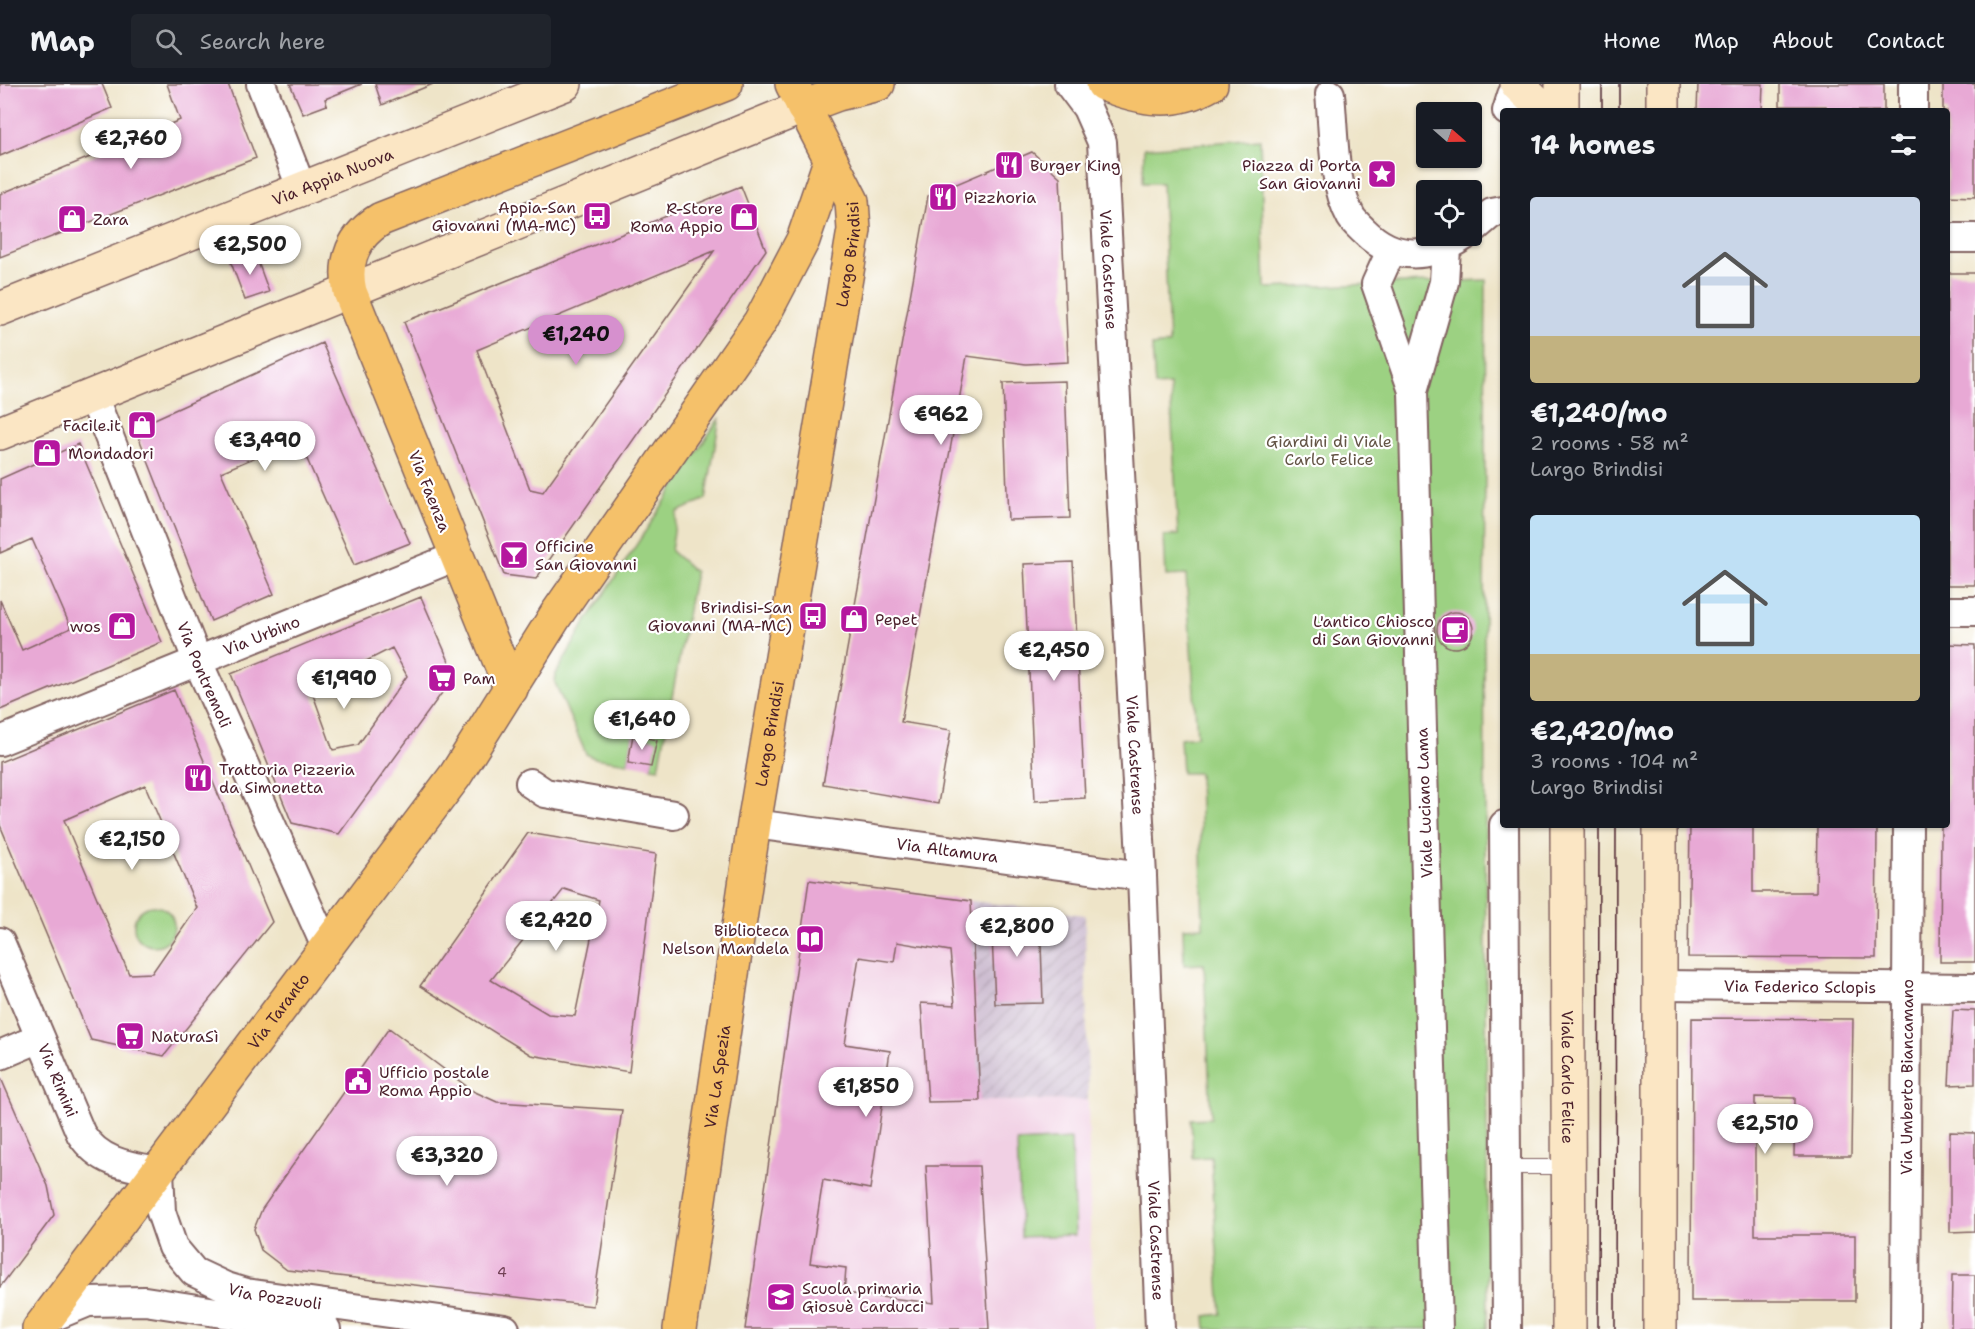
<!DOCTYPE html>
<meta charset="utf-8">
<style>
body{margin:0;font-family:"Shantell Sans",sans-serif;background:#20242c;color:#f1f3f6;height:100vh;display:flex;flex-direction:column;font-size:22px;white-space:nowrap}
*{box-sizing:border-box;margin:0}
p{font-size:20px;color:#9ea1a6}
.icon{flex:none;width:33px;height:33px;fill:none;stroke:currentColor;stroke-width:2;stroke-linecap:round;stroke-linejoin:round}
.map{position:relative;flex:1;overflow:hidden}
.details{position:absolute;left:1500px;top:24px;width:450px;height:720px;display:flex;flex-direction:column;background:#171b24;border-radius:6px;box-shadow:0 2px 4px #0004}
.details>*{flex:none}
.needle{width:39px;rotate:110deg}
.buttons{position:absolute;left:1416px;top:18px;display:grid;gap:12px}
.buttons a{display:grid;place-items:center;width:66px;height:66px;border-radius:6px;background:#171b24;box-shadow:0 2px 4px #0004;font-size:30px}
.price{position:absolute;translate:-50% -51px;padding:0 14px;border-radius:21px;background:#fff;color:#222;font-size:20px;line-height:39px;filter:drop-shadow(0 2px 3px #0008)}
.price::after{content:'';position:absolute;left:50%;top:36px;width:18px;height:14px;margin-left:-9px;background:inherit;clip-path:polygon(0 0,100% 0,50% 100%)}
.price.active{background:#d690ce;color:#111}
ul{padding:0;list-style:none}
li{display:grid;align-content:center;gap:12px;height:318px;padding:0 30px}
li span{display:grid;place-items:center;height:186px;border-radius:6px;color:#555}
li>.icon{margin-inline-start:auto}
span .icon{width:108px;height:108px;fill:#fffc;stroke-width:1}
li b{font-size:26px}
h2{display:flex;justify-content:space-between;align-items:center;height:72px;padding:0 30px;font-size:26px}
header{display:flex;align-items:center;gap:36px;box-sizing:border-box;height:84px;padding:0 30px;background:#171b24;border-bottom:2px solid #363941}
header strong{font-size:28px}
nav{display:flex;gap:33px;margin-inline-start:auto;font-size:21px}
.search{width:420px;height:54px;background:#20242c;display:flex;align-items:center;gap:15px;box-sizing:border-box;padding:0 21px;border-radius:6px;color:#9ea1a6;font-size:22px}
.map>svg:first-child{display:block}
.built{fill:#f1d0e4}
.industrial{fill:url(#industrial-furrows)}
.green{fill:#9cd182;stroke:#737856;stroke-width:1.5}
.building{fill:#e8a9d5;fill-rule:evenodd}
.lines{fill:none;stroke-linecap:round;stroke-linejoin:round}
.lane-casing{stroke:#836462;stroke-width:16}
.street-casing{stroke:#836462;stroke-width:32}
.secondary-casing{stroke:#836462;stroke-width:36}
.primary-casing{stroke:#836462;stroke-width:36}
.lane{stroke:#fff;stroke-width:14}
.street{stroke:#fff;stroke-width:28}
.secondary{stroke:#fbe6c4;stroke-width:33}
.primary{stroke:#f5c16b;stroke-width:33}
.tram{stroke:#4a1f2b;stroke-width:1.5}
.labels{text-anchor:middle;stroke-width:4.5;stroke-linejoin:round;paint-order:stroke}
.number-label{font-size:14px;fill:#724256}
.poi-label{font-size:16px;fill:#4a1f2b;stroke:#fff;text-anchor:start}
.street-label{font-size:16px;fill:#4a1f2b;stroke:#fff}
.park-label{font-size:16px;fill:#635445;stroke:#fff}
</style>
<header>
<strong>Map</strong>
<div class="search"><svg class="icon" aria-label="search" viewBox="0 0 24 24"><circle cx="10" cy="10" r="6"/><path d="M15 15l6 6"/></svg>Search here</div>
<nav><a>Home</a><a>Map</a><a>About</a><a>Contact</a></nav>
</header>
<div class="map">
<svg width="1975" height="1245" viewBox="0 0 1975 1245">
<defs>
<pattern id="industrial-furrows" width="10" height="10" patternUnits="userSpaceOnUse" patternTransform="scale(1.5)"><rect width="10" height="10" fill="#cebed1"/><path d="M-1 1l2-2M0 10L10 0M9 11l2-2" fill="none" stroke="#b2a3b4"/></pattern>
</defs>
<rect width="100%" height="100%" fill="#fff"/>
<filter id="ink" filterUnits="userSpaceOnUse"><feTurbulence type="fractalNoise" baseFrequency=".0167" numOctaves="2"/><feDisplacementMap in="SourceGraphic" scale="12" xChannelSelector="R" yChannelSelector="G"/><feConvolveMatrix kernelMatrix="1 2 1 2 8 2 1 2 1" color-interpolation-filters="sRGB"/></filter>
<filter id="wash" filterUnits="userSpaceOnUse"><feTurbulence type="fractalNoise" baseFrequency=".008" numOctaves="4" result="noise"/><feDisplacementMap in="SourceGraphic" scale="24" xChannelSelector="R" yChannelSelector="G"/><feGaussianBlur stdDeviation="1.35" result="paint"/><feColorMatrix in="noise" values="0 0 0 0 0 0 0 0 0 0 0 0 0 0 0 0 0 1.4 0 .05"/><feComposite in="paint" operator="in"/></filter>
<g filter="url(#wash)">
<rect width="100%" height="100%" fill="#eee4c8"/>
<path class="built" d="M809,796L971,817L980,1017L1088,1016L1092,1245H745Z"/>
<path class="industrial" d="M971,817L1085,831L1088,1016L980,1017Z"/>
<path class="green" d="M1260,55L1265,204L1486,196L1484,541L1488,1245H1206L1205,1232L1221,1230L1211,1073L1193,1074L1191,1035L1211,1034L1204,880L1184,881L1183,844L1203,843L1199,689H1182L1180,654L1197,652L1186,491L1166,492L1164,452L1178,451L1170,301L1155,302L1152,262L1169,260L1162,99H1143L1144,64Z
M720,333L706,415L677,428L671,467L695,488L659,684L651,683L656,656L633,652L628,679L594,674L586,670L555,599L556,590L584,541Z
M134 842a20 20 0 1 1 40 0a20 20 0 1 1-40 0Z
M1071,1055L1075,1151L1021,1153L1017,1058Z"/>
<g id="blocks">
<path class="building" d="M0,0H102L112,24L0,72Z
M167,0H228L256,74L0,173V110L180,36Z
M290,0H362L325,15L327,21L303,30Z
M375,0H433L382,21Z
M1698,0H1763L1762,27H1697Z
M1780,0H1884V27H1826V22H1780Z
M1943,0H1975V113L1947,112V27H1943Z
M1032,68L1060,93L1068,278L1026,280L967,272L901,638L951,646L938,720L823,700L928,112Z
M741,102L766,166L536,495L504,491L404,238ZM714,167L543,408L530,405L477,266Z
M254,167L269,208L245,216L230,176Z
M1947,189H1975V501H1947Z
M322,259L410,459L354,481L298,355L221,388L274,510L211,537L135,344Z
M1065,297L1070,434L1008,436L1003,299Z
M78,360L162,558L0,626V516L22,566L71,544L32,455L0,469V395Z
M1073,478L1085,714L1035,717L1024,480Z
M421,513L455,591L339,750L292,739L231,590ZM392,564L407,592L358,661L333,666L311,605Z
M1437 546a18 18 0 1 1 36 0a18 18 0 1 1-36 0Z
M1947,560L1975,561V878H1940L1941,741H1947Z
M174,606L272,838L164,972L91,956L0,741V678ZM145,701L197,824L152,889L129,890L64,736Z
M633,651L657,656L651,683L628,679Z
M1690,741H1753V808H1816L1817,741H1877L1876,874L1688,873Z
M528,749L656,770L629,988L531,971L420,902ZM564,805L599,816L575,932L548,930L491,896Z
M809,796L971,817L980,1017L928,1018L921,919L955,921L950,867L897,858L894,878L859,873L845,960L890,967L870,1105L823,1096L810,1179L846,1184L844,1209L934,1219L926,1082H979L989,1245H745Z
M991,829L1040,830L1043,919L995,920Z
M1953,926L1975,927V1000L1949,1001Z
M1692,934L1853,935L1851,1072H1794L1795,1014L1755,1013V1151H1855V1217H1691Z
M389,944L473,1007L497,1018L622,1026L593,1222L287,1186L261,1166L254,1145L262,1125Z
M0,992L48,1102L54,1131L0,1203Z
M1950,1048L1975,1049V1147L1950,1148Z
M1952,1191H1975V1245H1951Z"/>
</g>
</g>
<g filter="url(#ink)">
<use href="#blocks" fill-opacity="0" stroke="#836462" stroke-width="1.5"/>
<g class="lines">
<g class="lane-casing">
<path id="lane" d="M1506,1083H1568"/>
</g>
<g class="street-casing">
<g id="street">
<path d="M261,0L301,103"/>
<path id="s1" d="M1069,0L1087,24L1102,58L1142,792L1160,1245"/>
<path d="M1913,0V27"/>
<path d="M1330,10C1334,49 1332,98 1351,133C1354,138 1360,143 1364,147C1395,178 1430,174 1464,152"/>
<path d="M1507,27L1512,11"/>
<path d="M1472,146L1492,129L1503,127"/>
<path d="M1947,154H1975"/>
<path d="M1391,167L1376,200L1413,307"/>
<path id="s2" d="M93,312L198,578L327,865"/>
<path d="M1947,527H1975"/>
<path id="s3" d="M0,657L457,472"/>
<path d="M530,699L545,709L674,731"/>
<path id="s4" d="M754,740L1142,792"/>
<path d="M1504,741L1507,1245"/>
<path id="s5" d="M0,858L81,1050C100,1079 127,1082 159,1087L161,1128L173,1163L194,1188L226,1203L246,1209L505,1245"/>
<path id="s6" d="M1660,901L1975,904"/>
<path d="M0,971L40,954"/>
<path d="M47,1235L88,1218L145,1217L326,1245"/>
<path d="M1438,1245L1413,307L1444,198L1446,164"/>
<path id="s7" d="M1905,1245L1908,741"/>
</g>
</g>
<g class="secondary-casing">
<g id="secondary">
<path d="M1517,0L1545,27"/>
<path d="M1562,0V27"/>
<path d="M1663,27V0"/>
<path id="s8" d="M0,225L565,0"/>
<path d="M0,349L803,23"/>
<path id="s9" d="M1567,741L1569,1245"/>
<path d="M1660,1245V741"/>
</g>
</g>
<g class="primary-casing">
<g id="primary">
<path d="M1103,0C1142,15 1173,22 1211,0"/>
<path d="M803,23L838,10L878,0"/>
<path d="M511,605L350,208C343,177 353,152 381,135L726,0"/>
<path id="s10" d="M39,1245L455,692L556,531L760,238L803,156L830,77"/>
<path id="s11" d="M680,1245L754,740L854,146L852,117L792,0"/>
</g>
</g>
<use href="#lane" class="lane"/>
<use href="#street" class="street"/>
<use href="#secondary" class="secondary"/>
<use href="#primary" class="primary"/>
<path class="tram" d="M1602,27V0
M1619,27V0
M1598,1245L1599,741
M1615,1245L1616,741"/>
</g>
</g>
<defs>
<g id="restaurant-square" transform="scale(1.5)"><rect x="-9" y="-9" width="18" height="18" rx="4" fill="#b5179e" stroke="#fff"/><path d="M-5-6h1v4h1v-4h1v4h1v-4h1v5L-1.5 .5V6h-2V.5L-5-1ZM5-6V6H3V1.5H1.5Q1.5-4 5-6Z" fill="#fff"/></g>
<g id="sight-square" transform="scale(1.5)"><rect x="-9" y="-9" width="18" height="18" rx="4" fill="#b5179e" stroke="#fff"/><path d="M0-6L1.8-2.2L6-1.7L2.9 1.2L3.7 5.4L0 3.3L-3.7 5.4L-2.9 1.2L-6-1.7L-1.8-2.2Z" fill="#fff"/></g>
<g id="bus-square" transform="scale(1.5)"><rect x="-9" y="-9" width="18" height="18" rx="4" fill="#b5179e" stroke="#fff"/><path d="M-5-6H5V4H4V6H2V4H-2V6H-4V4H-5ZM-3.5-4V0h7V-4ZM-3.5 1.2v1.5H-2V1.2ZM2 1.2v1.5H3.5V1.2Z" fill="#fff"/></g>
<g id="shop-square" transform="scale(1.5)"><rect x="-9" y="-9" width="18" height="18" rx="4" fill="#b5179e" stroke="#fff"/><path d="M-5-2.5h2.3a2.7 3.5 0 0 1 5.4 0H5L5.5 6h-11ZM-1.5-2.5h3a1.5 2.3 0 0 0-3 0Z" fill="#fff"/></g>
<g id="bar-square" transform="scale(1.5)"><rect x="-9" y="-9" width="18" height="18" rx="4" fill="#b5179e" stroke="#fff"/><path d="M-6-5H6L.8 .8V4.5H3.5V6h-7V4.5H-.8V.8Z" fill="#fff"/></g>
<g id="cafe-square" transform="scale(1.5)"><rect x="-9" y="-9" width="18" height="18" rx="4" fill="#b5179e" stroke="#fff"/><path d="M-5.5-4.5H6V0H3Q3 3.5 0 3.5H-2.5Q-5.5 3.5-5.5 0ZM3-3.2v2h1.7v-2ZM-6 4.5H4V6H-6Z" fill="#fff"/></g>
<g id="supermarket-square" transform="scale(1.5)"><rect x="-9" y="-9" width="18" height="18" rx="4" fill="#b5179e" stroke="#fff"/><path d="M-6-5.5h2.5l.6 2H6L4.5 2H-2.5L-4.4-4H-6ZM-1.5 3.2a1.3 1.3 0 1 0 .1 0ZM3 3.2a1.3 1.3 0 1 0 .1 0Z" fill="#fff"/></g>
<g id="library-square" transform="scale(1.5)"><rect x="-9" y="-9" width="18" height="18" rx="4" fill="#b5179e" stroke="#fff"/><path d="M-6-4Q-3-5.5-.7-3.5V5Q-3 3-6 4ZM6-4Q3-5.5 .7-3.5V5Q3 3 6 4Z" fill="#fff"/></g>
<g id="civic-square" transform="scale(1.5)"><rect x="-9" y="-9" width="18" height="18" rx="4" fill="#b5179e" stroke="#fff"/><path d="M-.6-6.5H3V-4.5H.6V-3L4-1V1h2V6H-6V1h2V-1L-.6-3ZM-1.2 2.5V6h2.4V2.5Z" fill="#fff"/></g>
<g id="school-square" transform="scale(1.5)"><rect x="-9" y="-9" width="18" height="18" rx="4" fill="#b5179e" stroke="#fff"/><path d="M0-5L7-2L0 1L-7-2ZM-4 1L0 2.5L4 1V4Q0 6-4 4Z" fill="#fff"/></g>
</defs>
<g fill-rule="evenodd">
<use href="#restaurant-square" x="1009" y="81"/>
<use href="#sight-square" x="1382" y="90"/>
<use href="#restaurant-square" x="943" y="113"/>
<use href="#bus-square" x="597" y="132"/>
<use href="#shop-square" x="744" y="133"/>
<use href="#shop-square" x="72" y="135"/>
<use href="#shop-square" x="142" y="341"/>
<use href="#shop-square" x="47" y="369"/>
<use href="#bar-square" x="514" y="471"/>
<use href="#bus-square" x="813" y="532"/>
<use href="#shop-square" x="854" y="535"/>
<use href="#shop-square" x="122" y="542"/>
<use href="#cafe-square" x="1455" y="546"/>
<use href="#supermarket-square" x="442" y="594"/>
<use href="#restaurant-square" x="198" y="694"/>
<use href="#library-square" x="810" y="855"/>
<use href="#supermarket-square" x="130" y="952"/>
<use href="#civic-square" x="358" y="997"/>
<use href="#school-square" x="781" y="1213"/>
</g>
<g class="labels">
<g class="number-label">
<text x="502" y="1193">4</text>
</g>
<g class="poi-label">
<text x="1030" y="87">Burger King</text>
<text x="1361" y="87" text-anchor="end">Piazza di Porta<tspan x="1361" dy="18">San Giovanni</tspan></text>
<text x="964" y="119">Pizzhoria</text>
<text x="576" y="129" text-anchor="end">Appia-San<tspan x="576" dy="18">Giovanni (MA-MC)</tspan></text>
<text x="723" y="130" text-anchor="end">R-Store<tspan x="723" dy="18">Roma Appio</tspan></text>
<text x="93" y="141">Zara</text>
<text x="121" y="347" text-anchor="end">Facile.it</text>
<text x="68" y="375">Mondadori</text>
<text x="535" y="468">Officine<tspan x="535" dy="18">San Giovanni</tspan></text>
<text x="792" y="529" text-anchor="end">Brindisi-San<tspan x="792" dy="18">Giovanni (MA-MC)</tspan></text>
<text x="875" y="541">Pepet</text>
<text x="1434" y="543" text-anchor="end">L'antico Chiosco<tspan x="1434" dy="18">di San Giovanni</tspan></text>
<text x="101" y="548" text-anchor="end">wos</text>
<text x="463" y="600">Pam</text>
<text x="219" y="691">Trattoria Pizzeria<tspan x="219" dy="18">da Simonetta</tspan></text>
<text x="789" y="852" text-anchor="end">Biblioteca<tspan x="789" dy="18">Nelson Mandela</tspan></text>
<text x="151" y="958">NaturaSì</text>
<text x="379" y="994">Ufficio postale<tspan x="379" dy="18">Roma Appio</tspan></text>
<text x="802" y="1210">Scuola primaria<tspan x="802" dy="18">Giosuè Carducci</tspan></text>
</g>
<g class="street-label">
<text dy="6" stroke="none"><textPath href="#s8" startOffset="358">Via Appia Nuova</textPath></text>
<text dy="6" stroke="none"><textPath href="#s11" startOffset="1088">Largo Brindisi</textPath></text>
<text dy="6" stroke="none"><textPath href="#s1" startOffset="195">Viale Castrense</textPath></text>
<text transform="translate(430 407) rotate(68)" y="6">Via Faenza</text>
<text dy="6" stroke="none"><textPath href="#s3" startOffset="282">Via Urbino</textPath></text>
<text dy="6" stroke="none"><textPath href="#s2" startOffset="300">Via Pontremoli</textPath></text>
<text dy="6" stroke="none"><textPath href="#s11" startOffset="602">Largo Brindisi</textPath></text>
<text dy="6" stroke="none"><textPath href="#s1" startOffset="681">Viale Castrense</textPath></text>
<text transform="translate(1424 719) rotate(-92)" y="6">Viale Luciano Lama</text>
<text dy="6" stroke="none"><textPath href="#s4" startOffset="195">Via Altamura</textPath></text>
<text dy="6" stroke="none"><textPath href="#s6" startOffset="140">Via Federico Sclopis</textPath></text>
<text dy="6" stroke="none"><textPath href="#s10" startOffset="398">Via Taranto</textPath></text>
<text dy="6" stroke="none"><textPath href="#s11" startOffset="255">Via La Spezia</textPath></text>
<text dy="6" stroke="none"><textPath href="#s9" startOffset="252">Viale Carlo Felice</textPath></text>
<text dy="6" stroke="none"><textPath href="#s7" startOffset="252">Via Umberto Biancamano</textPath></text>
<text dy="6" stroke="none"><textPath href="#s5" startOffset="150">Via Rimini</textPath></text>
<text dy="6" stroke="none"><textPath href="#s1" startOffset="1167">Viale Castrense</textPath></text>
<text dy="6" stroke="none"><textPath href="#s5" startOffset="494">Via Pozzuoli</textPath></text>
</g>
<g class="park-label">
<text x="1329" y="363">Giardini di Viale<tspan x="1329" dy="18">Carlo Felice</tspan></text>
</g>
</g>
</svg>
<div class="buttons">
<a><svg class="needle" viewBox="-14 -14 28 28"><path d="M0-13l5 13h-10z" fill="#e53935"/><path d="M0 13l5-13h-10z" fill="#9ea1a6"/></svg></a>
<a><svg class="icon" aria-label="locate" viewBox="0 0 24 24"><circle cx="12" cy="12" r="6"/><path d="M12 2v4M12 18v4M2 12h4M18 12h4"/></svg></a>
</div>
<b class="price" style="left:131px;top:86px">€2,760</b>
<b class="price" style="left:250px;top:192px">€2,500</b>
<b class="price active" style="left:576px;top:282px">€1,240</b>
<b class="price" style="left:941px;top:362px">€962</b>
<b class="price" style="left:265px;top:388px">€3,490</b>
<b class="price" style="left:1054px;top:598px">€2,450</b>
<b class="price" style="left:344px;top:626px">€1,990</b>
<b class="price" style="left:642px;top:667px">€1,640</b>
<b class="price" style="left:132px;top:787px">€2,150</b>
<b class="price" style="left:556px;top:868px">€2,420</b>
<b class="price" style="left:1017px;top:874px">€2,800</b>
<b class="price" style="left:866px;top:1034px">€1,850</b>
<b class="price" style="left:1765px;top:1071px">€2,510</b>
<b class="price" style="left:447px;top:1103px">€3,320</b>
<section class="details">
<h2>14 homes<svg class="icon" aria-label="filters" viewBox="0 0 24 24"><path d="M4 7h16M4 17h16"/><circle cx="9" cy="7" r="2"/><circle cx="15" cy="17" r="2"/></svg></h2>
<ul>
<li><span style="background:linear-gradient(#c9d6e8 75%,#c2b280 0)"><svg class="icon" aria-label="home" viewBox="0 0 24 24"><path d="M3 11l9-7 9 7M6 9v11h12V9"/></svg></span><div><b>€1,240/mo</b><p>2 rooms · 58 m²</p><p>Largo Brindisi</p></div></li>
<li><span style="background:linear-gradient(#bfe0f5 75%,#c2b280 0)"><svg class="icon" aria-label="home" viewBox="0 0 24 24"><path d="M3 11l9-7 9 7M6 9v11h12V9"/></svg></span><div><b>€2,420/mo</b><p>3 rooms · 104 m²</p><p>Largo Brindisi</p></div></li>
</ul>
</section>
</div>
